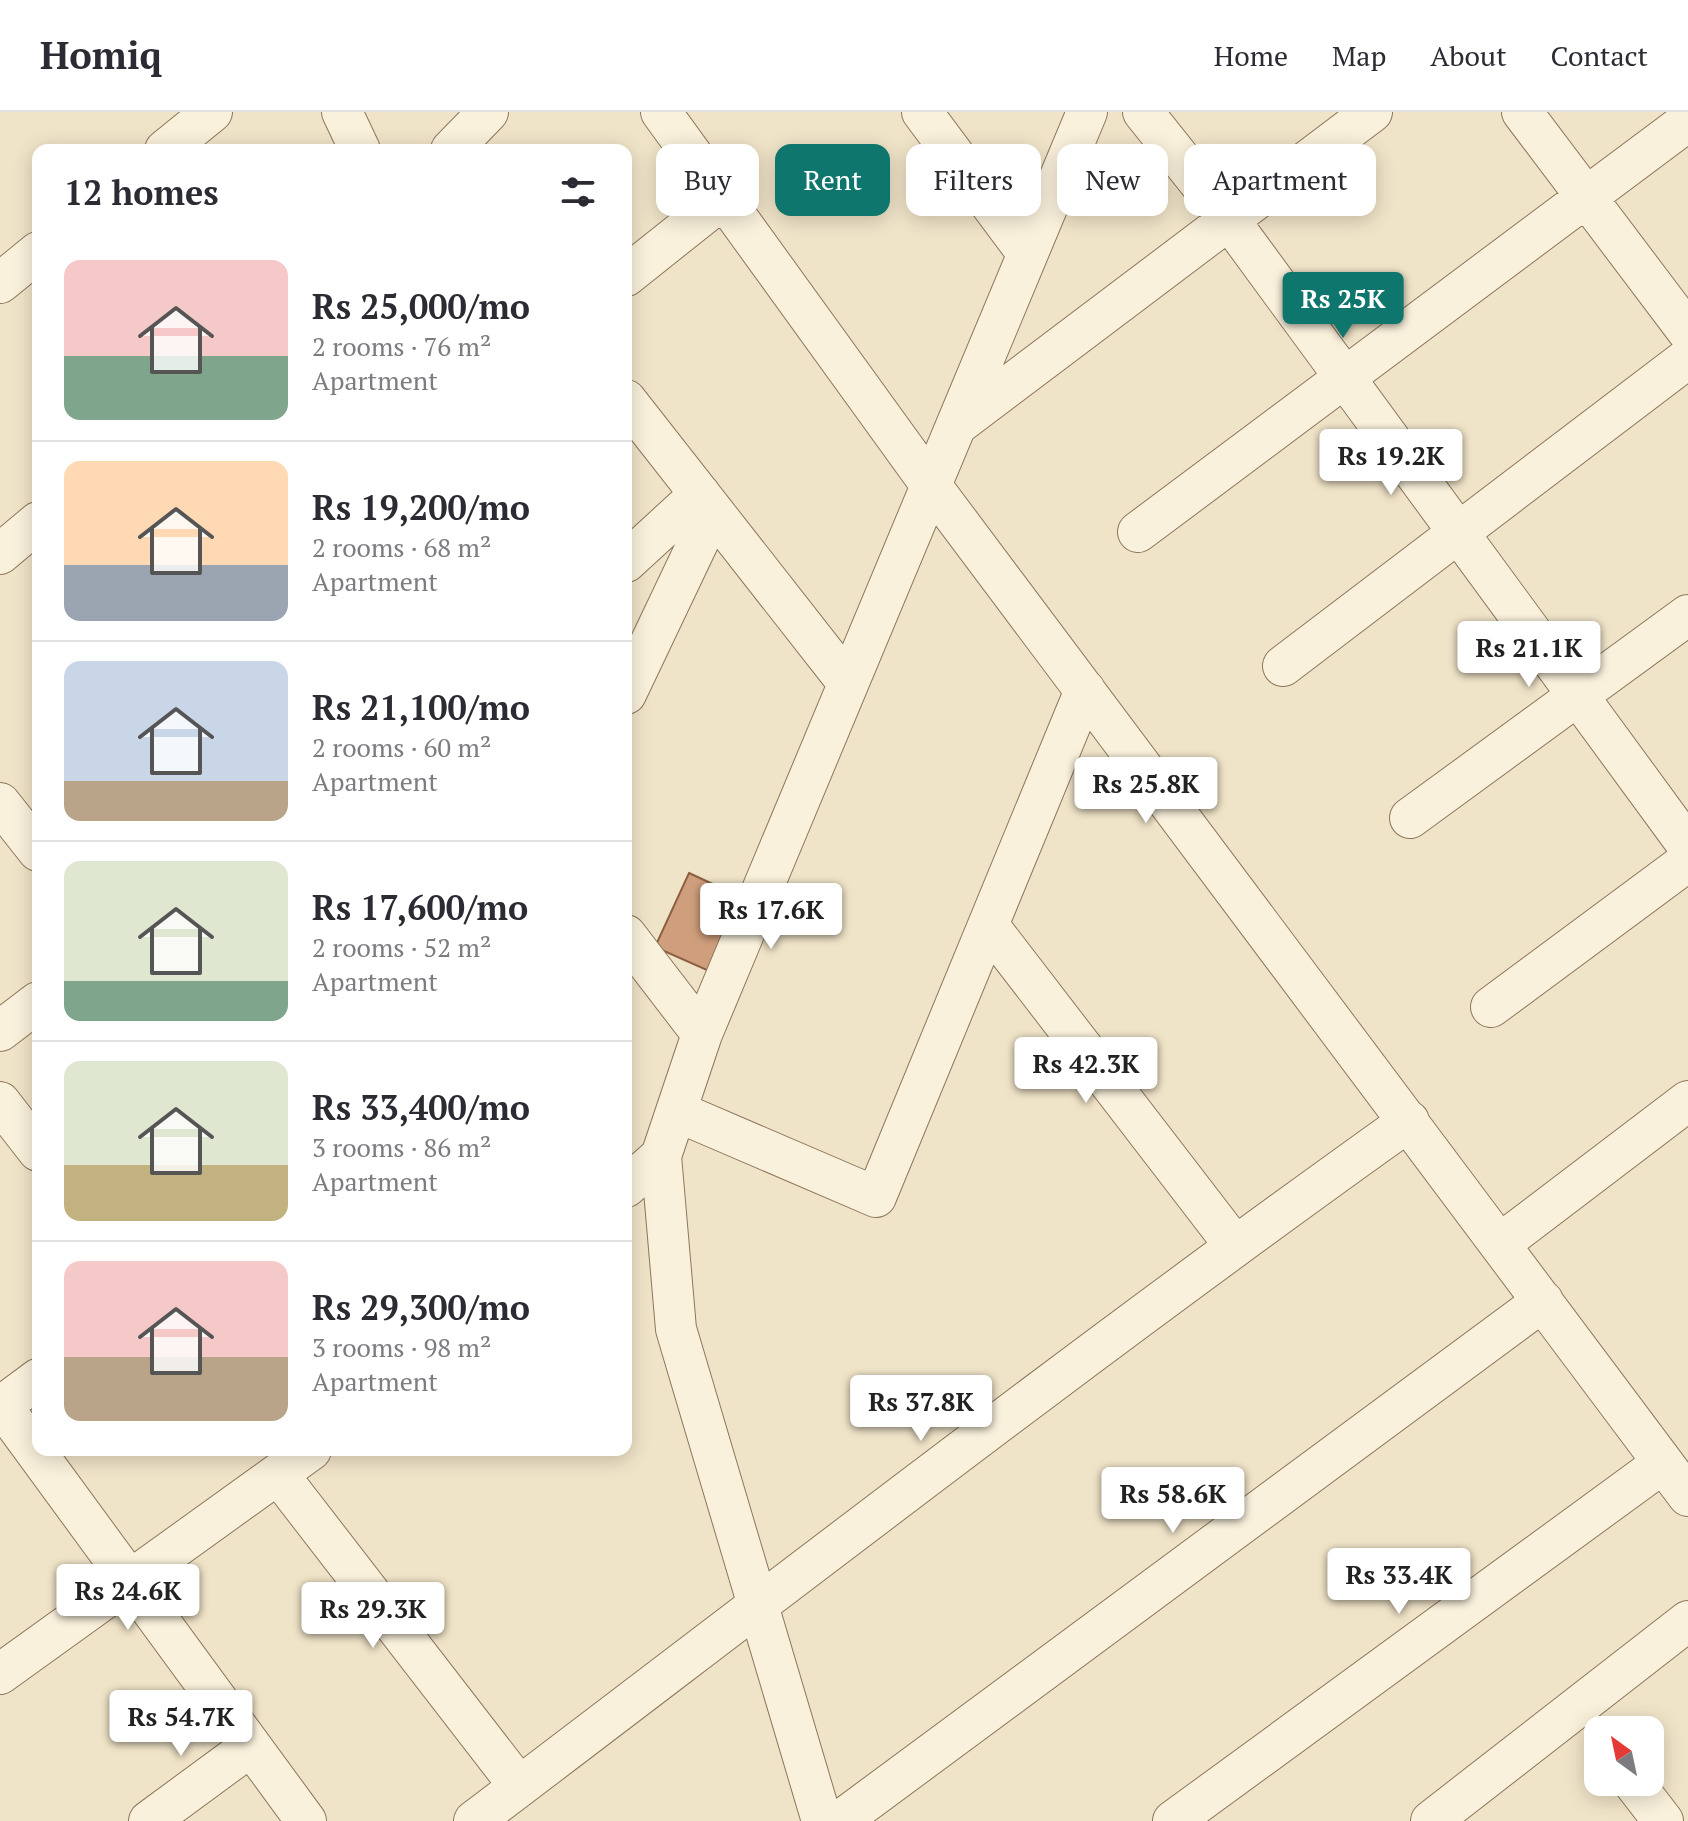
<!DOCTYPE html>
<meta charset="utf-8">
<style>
body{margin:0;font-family:"PT Serif",serif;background:#f2f2f3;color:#2b2b33;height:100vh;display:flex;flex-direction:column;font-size:30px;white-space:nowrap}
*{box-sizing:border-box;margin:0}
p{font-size:26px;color:#7c7c81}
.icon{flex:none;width:44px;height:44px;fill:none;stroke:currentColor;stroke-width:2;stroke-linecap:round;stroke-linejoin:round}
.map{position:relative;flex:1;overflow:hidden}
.panel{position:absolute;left:32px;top:32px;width:600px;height:1312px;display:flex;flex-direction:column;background:#fff;border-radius:16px;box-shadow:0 4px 20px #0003}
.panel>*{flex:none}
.hud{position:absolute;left:656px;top:32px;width:760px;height:72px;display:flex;gap:16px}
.needle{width:52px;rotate:327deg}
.tools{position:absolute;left:1584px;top:1604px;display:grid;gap:16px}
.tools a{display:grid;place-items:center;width:80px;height:80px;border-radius:16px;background:#fff;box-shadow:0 4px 20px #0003;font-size:40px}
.price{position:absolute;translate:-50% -68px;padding:0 18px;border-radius:8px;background:#fff;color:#222;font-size:26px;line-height:52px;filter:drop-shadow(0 2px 4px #0008)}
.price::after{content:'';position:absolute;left:50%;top:48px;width:24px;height:18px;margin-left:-12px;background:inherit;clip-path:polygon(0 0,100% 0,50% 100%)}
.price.current{background:#0f766e;color:#fff}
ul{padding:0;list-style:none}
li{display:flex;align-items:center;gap:24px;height:200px;padding:0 32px}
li+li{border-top:2px solid #e1e1e2}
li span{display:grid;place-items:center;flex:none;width:224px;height:160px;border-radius:16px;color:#555}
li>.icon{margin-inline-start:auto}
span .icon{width:96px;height:96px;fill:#fffc;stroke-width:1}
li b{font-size:34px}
h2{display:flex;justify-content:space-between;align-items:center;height:96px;padding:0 32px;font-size:34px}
.chip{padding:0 28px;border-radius:16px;background:#fff;box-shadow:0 4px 20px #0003;font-size:28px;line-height:72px}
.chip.current{background:#0f766e;color:#fff}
header{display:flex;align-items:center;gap:48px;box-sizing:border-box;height:112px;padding:0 40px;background:#fff;border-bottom:2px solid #e1e1e2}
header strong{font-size:38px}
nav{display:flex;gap:44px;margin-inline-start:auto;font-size:28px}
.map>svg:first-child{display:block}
.building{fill:#cf9f7d;stroke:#8d5f41;stroke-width:2}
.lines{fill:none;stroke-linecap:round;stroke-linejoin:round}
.minor-casing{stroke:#8d765c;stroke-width:42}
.minor{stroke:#faf1dc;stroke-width:40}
</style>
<header>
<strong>Homiq</strong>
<nav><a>Home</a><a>Map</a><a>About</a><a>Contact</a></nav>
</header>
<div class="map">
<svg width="1688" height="1709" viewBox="0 0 1688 1709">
<rect width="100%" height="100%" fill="#f0e4c8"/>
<path class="building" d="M689,761L743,786L709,859L655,835Z"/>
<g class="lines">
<g class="minor-casing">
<path id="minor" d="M342,0L360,38
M661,0L930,372L1688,1384
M922,0L1027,141
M1143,0L1230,109L1688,734
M1522,0L1688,220
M165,38L212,0
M451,38L488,0
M626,164L724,86
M0,171L38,140
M626,288L847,570
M957,313L1372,0
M1138,420L1688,9
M0,442L38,410
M626,450L700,382
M1283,554L1688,246
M626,582L713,399
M0,691L38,739
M1410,706L1688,503
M989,814L1235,1134
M626,823L702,922
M1491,895L1688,749
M0,919L38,890
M0,990L38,1039
M678,1000L876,1085L1085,578
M626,1075L661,1044
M1501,1131L1688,989
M2,1294L306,1709
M0,1295L38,1267
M278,1362L519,1674
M0,1562L311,1338
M1633,1670L1663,1709
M149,1709L251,1634
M474,1709C784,1474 1092,1235 1409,1009
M822,1709L676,1217L661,1044L702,922L1087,0
M840,1709L1543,1189
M1173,1709L1663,1351
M1431,1709L1688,1509"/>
</g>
<use href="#minor" class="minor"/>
</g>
</svg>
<div class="tools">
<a><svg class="needle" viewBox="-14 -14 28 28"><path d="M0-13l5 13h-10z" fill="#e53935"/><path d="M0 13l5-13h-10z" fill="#7c7c81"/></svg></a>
</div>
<b class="price current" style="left:1343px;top:228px">Rs 25K</b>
<b class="price" style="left:1391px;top:385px">Rs 19.2K</b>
<b class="price" style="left:1529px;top:577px">Rs 21.1K</b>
<b class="price" style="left:1146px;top:713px">Rs 25.8K</b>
<b class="price" style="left:771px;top:839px">Rs 17.6K</b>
<b class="price" style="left:1086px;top:993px">Rs 42.3K</b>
<b class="price" style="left:921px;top:1331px">Rs 37.8K</b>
<b class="price" style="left:1173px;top:1423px">Rs 58.6K</b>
<b class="price" style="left:1399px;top:1504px">Rs 33.4K</b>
<b class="price" style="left:128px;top:1520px">Rs 24.6K</b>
<b class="price" style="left:373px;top:1538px">Rs 29.3K</b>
<b class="price" style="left:181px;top:1646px">Rs 54.7K</b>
<div class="hud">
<a class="chip">Buy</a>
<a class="chip current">Rent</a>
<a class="chip">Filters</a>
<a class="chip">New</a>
<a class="chip">Apartment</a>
</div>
<section class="panel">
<h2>12 homes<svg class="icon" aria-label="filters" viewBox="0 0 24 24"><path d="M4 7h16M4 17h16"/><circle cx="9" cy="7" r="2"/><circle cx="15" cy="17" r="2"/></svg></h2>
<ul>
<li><span style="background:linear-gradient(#f6c9c9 60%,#7fa58c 0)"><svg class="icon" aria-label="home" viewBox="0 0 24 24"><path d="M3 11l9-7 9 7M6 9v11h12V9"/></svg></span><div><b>Rs 25,000/mo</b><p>2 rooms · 76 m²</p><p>Apartment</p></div></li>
<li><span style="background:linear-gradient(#ffd9b3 65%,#9aa5b1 0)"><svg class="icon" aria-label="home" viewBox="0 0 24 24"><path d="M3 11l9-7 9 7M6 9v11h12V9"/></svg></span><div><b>Rs 19,200/mo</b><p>2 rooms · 68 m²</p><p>Apartment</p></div></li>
<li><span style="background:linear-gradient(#c9d6e8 75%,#b9a48a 0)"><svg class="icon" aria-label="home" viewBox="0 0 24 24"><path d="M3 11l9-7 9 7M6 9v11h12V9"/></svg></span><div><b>Rs 21,100/mo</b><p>2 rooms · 60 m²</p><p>Apartment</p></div></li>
<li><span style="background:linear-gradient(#dfe7d0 75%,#7fa58c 0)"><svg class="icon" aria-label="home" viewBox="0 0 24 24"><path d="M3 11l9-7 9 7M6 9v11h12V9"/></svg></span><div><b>Rs 17,600/mo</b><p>2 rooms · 52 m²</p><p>Apartment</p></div></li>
<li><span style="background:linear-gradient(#dfe7d0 65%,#c2b280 0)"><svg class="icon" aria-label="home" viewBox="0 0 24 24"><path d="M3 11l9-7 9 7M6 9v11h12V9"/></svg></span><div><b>Rs 33,400/mo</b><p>3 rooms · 86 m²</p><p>Apartment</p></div></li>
<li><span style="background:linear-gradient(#f6c9c9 60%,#b9a48a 0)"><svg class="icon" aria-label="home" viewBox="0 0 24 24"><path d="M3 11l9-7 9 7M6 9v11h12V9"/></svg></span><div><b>Rs 29,300/mo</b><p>3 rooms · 98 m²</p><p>Apartment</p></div></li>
</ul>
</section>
</div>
